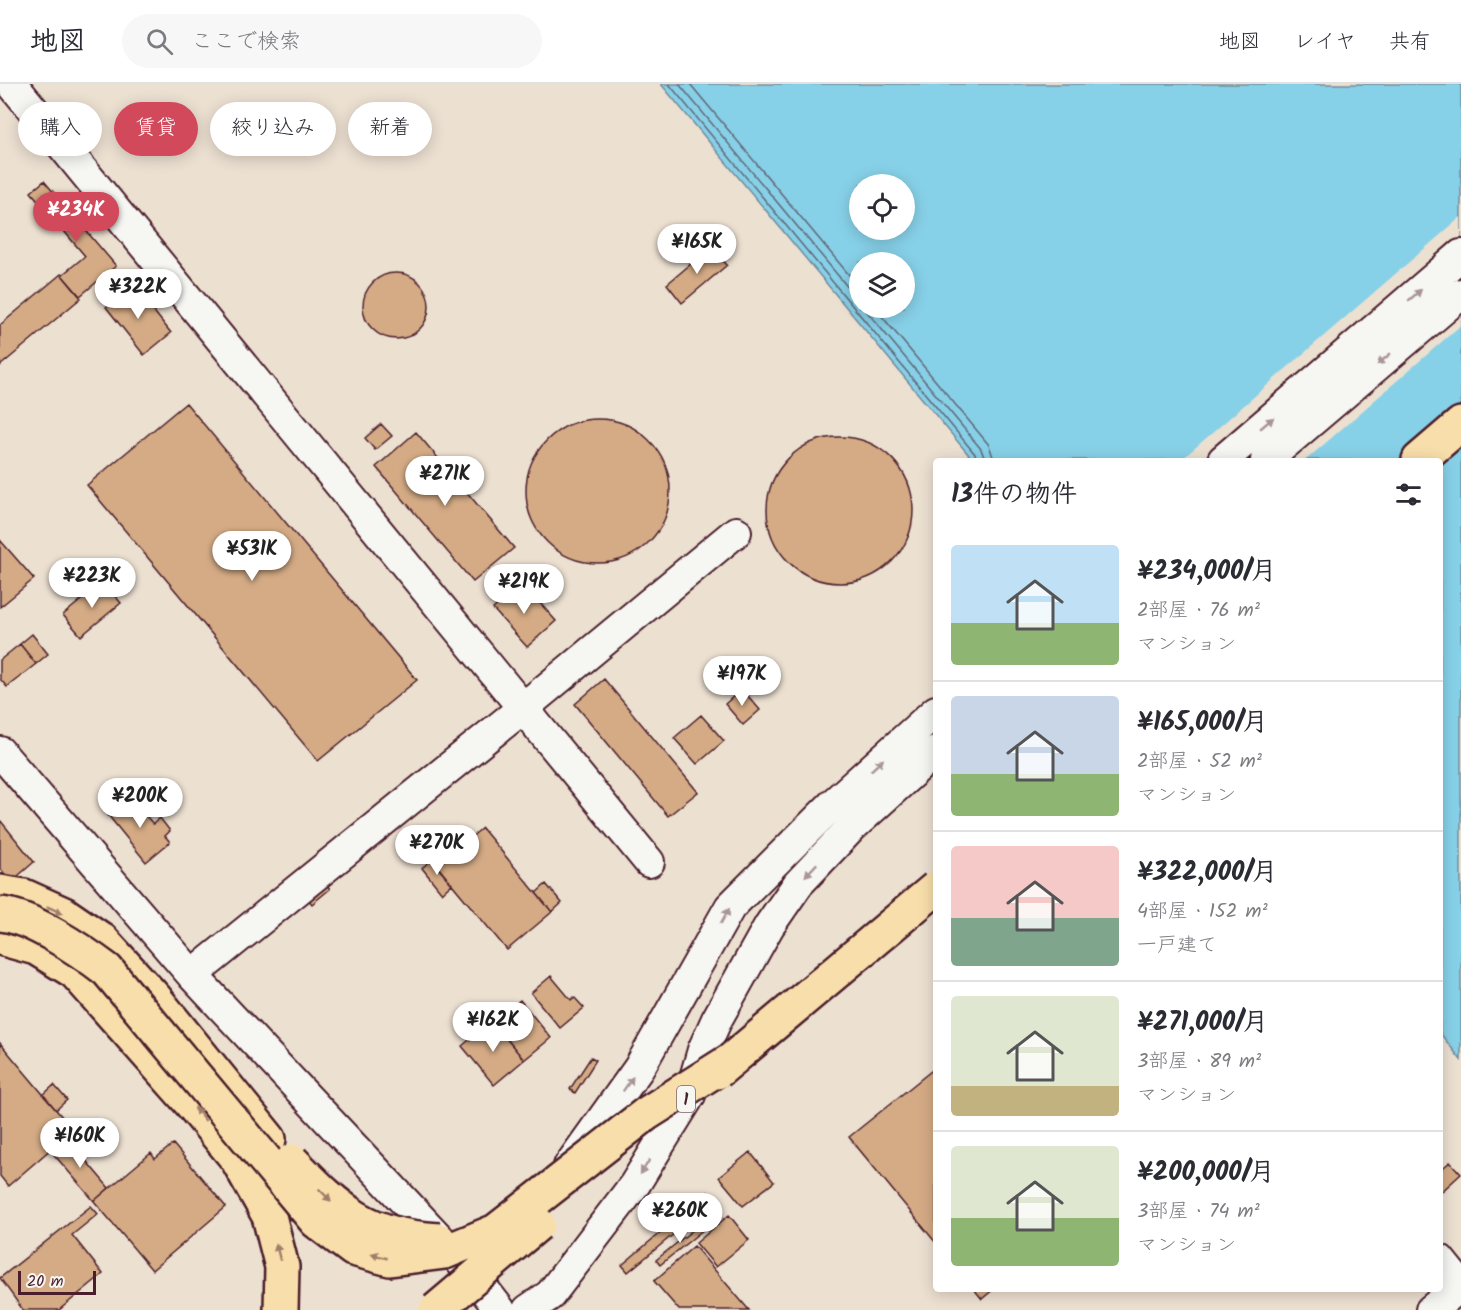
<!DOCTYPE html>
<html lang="ja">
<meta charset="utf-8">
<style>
body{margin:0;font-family:Kalam,"Klee One",sans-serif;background:#f7f7f7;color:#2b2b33;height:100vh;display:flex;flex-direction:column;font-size:22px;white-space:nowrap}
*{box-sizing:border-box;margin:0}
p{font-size:20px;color:#7c7c81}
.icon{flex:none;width:33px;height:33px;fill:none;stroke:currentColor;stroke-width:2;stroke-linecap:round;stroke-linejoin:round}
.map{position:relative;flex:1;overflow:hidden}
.details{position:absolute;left:933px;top:374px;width:510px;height:834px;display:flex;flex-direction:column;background:#fff;border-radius:6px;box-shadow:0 3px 15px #0003}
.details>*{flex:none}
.banner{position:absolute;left:18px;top:18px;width:570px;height:54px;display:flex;gap:12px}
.controls{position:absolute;left:849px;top:90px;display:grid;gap:12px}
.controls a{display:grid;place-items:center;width:66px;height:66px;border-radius:50%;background:#fff;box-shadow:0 3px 15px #0003;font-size:30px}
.scale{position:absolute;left:18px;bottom:15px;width:78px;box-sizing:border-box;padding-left:6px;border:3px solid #4a1f2b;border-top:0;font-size:16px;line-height:21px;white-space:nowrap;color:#4a1f2b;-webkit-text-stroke:4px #f6f6f2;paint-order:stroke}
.price{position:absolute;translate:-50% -51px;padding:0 14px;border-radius:21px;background:#fff;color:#222;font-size:20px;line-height:39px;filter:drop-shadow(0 2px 3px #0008)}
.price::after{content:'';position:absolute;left:50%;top:36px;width:18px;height:14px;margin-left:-9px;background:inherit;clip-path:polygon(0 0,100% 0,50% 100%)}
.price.active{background:#d1495b;color:#fff}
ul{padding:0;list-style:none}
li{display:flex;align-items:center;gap:18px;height:150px;padding:0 18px}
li+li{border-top:2px solid #e1e1e2}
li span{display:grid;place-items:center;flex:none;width:168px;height:120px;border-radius:6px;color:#555}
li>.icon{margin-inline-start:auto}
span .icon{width:72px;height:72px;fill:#fffc;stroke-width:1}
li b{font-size:26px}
h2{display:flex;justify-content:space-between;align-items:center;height:72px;padding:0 18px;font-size:26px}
.chip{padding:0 21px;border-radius:27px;background:#fff;box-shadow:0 3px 15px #0003;font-size:21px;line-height:54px}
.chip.active{background:#d1495b;color:#fff}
header{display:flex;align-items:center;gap:36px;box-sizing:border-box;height:84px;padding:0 30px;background:#fff;border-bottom:2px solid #e1e1e2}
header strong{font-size:28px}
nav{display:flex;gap:33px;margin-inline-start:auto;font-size:21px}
.search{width:420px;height:54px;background:#f7f7f7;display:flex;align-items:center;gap:15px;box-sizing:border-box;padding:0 21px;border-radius:33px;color:#7c7c81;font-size:22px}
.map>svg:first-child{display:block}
.water{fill:#87d1e8;stroke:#6f8a9c;stroke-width:1.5;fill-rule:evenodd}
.pier{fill:#ece0d1}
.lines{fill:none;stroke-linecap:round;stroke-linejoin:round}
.shore{stroke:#626677;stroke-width:1.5}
.building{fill:#d4ab85;stroke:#4a1f2b;stroke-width:1.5}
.minor-casing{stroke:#4a1f2b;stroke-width:34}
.highway-casing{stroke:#4a1f2b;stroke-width:38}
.minor{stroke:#f6f6f2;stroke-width:30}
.highway{stroke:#f8deab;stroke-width:33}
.highway-bridge-casing{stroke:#4a1f2b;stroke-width:38;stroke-linecap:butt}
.highway-bridge{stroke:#f8deab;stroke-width:33}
.oneway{fill:#a99598}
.oneway2{fill:#a17e6b}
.labels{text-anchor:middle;stroke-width:6;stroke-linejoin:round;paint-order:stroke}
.shield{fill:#f6f6f2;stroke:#7e6067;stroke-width:1.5}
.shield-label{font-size:16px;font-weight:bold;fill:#4a1f2b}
</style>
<header>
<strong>地図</strong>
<div class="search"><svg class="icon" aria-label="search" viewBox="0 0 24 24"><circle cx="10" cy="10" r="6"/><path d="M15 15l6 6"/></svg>ここで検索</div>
<nav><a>地図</a><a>レイヤ</a><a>共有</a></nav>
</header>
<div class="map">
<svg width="1461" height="1226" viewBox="0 0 1461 1226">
<rect width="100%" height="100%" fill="#ece0d1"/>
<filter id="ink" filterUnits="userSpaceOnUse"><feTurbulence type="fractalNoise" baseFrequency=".0167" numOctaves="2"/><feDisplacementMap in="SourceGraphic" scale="12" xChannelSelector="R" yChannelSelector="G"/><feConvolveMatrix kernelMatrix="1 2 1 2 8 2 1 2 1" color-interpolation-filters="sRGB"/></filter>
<g filter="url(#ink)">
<path class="water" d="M661,0H1461V976L1440,949V376H973ZM860,100H904V146H860ZM860,178H904V224H860Z"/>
<path class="pier" d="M1461,133V241L1306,376H1181Z"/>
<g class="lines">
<path class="shore" d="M669,0L975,370L977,376
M679,0L860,218
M690,0L860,204
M864,224L981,365L985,376
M875,224L989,361L994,376"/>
</g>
<path class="building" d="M44,97L116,182L80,212L62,191L85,172L31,108Z
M711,163L727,181L682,219L667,200Z
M363 222a33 33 0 1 1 66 0a33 33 0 1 1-66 0Z
M61,190L81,214L0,282V241Z
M133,201L171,249L144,271L106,223Z
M186,319L417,596L318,677L87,401Z
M526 407a72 72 0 1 1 144 0a72 72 0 1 1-144 0Z
M381,340L392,352L375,366L365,354Z
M416,348L514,464L473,498L376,383Z
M767 426a73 73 0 1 1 146 0a73 73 0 1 1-146 0Z
M0,456L34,495L0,523Z
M103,498L121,519L81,552L63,531Z
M522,499L556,537L527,563L493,525Z
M32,550L48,570L36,580L20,560Z
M20,560L36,580L7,603L0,595V576Z
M604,595L698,708L668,732L575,620Z
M742,605L760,626L743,641L725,620Z
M701,631L724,657L697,680L674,654Z
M130,713L153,740L160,734L170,747L165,752L170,758L146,778L108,731Z
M0,736L34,778L11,798L0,784Z
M482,744L552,828L507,866L437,782Z
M431,776L452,800L442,809L422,784Z
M322,795L330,805L312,820L304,810Z
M546,800L562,819L552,828L536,809Z
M551,892L571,916L574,913L584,924L560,944L531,909Z
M520,916L551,954L524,976L493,938Z
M492,937L524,976L494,1001L462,962Z
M0,959L73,1046L8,1102L0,1092Z
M591,973L596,976L575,1009L570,1005Z
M936,983V1159L849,1053Z
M54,1001L67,1016L56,1026L43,1011Z
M66,1053L109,1104L94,1117L50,1066Z
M173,1060L226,1123L152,1186L94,1117L151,1069L155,1075Z
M750,1068L774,1098L743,1122L719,1093Z
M1450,1078L1461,1090L1440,1109V1086Z
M708,1108L715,1116L628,1188L622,1181Z
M91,1122L98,1130L72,1151L103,1190L59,1226H23L0,1194Z
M729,1131L749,1156L716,1183L696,1159Z
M700,1140L704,1145L660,1181L656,1176Z
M694,1162L749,1226H679L654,1197Z
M973,1204H995L982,1215Z"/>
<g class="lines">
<g class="minor-casing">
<path id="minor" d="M12,0L649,778
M1223,376L1461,171
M1266,376L1461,210
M0,668L192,891L468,1185L500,1226
M192,891L523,624L736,448
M569,1082L639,984L730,823L833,720L936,627
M1440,1176L1461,1202
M528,1226L550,1211L635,1100L690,1011L703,966L717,935L769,842L798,800L851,744L936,667
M1431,1226L1461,1202"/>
</g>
<g class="highway-casing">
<path id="highway" d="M1419,376L1461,340
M0,808L24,812L64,830L102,856L154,913L269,1055
M0,854L36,864L75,888L190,1018L237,1075L269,1132L282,1183L281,1226"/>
</g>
<use href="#minor" class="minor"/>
<use href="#highway" class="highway"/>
<g class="highway-bridge-casing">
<path id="highway-bridge" d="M0,830C30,832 82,867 107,886L316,1137L353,1165L390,1175L445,1168L496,1147L646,1030L733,975
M717,988L936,804
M292,1077C342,1128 365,1151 439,1156
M436,1226L538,1140"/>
</g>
<use href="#highway-bridge" class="highway-bridge"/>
</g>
<defs><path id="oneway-solid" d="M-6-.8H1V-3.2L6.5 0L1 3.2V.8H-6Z" transform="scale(1.5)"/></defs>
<g class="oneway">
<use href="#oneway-solid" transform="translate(1415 211) rotate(-41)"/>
<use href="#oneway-solid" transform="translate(1384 275) rotate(140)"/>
<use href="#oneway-solid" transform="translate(1267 339) rotate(-40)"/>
<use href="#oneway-solid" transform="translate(877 681) rotate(-42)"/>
<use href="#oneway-solid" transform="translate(811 786) rotate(133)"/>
<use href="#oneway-solid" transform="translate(725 832) rotate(-60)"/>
<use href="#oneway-solid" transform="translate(628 1000) rotate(-55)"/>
<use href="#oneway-solid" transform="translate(645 1083) rotate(122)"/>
</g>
<g class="oneway2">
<use href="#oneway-solid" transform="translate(55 826) rotate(24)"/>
<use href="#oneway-solid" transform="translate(200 1030) rotate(-129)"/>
<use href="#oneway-solid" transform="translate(325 1111) rotate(45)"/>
<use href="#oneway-solid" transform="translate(278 1168) rotate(-104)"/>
<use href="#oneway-solid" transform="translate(379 1172) rotate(-164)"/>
</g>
</g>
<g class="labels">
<rect class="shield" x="677" y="1002" width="18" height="26" rx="4.5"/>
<g class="shield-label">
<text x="686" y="1021">1</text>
</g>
</g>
</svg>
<div class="controls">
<a><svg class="icon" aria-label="locate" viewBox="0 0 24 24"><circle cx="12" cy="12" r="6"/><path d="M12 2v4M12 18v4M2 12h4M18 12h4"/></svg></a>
<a><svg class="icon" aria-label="layers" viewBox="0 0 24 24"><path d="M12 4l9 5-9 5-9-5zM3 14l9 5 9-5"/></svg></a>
</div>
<div class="scale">20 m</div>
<b class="price active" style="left:76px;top:159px">¥234K</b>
<b class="price" style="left:697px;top:191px">¥165K</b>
<b class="price" style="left:138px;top:236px">¥322K</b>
<b class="price" style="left:445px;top:423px">¥271K</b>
<b class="price" style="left:252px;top:498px">¥531K</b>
<b class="price" style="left:92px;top:525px">¥223K</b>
<b class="price" style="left:524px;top:531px">¥219K</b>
<b class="price" style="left:742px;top:623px">¥197K</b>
<b class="price" style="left:140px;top:745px">¥200K</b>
<b class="price" style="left:437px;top:792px">¥270K</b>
<b class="price" style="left:493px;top:969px">¥162K</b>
<b class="price" style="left:80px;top:1085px">¥160K</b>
<b class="price" style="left:680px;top:1160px">¥260K</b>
<div class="banner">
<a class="chip">購入</a>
<a class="chip active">賃貸</a>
<a class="chip">絞り込み</a>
<a class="chip">新着</a>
</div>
<section class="details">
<h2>13件の物件<svg class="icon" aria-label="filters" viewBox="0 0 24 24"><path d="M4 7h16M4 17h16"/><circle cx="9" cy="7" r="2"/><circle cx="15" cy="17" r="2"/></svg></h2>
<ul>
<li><span style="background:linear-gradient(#bfe0f5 65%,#8fb573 0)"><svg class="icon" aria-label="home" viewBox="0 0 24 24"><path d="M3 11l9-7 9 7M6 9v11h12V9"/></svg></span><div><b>¥234,000/月</b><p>2部屋 · 76 m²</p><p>マンション</p></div></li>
<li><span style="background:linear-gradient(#c9d6e8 65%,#8fb573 0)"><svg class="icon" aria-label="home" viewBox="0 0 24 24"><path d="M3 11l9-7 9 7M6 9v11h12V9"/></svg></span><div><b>¥165,000/月</b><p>2部屋 · 52 m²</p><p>マンション</p></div></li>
<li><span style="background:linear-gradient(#f6c9c9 60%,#7fa58c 0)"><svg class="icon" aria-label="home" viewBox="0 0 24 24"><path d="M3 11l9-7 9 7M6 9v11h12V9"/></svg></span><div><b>¥322,000/月</b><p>4部屋 · 152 m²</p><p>一戸建て</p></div></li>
<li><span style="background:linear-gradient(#dfe7d0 75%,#c2b280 0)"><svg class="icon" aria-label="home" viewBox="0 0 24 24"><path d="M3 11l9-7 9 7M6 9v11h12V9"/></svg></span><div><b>¥271,000/月</b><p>3部屋 · 89 m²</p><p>マンション</p></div></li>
<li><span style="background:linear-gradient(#dfe7d0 60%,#8fb573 0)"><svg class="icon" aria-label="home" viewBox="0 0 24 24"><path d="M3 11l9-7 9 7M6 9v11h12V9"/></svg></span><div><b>¥200,000/月</b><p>3部屋 · 74 m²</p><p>マンション</p></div></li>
</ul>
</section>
</div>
